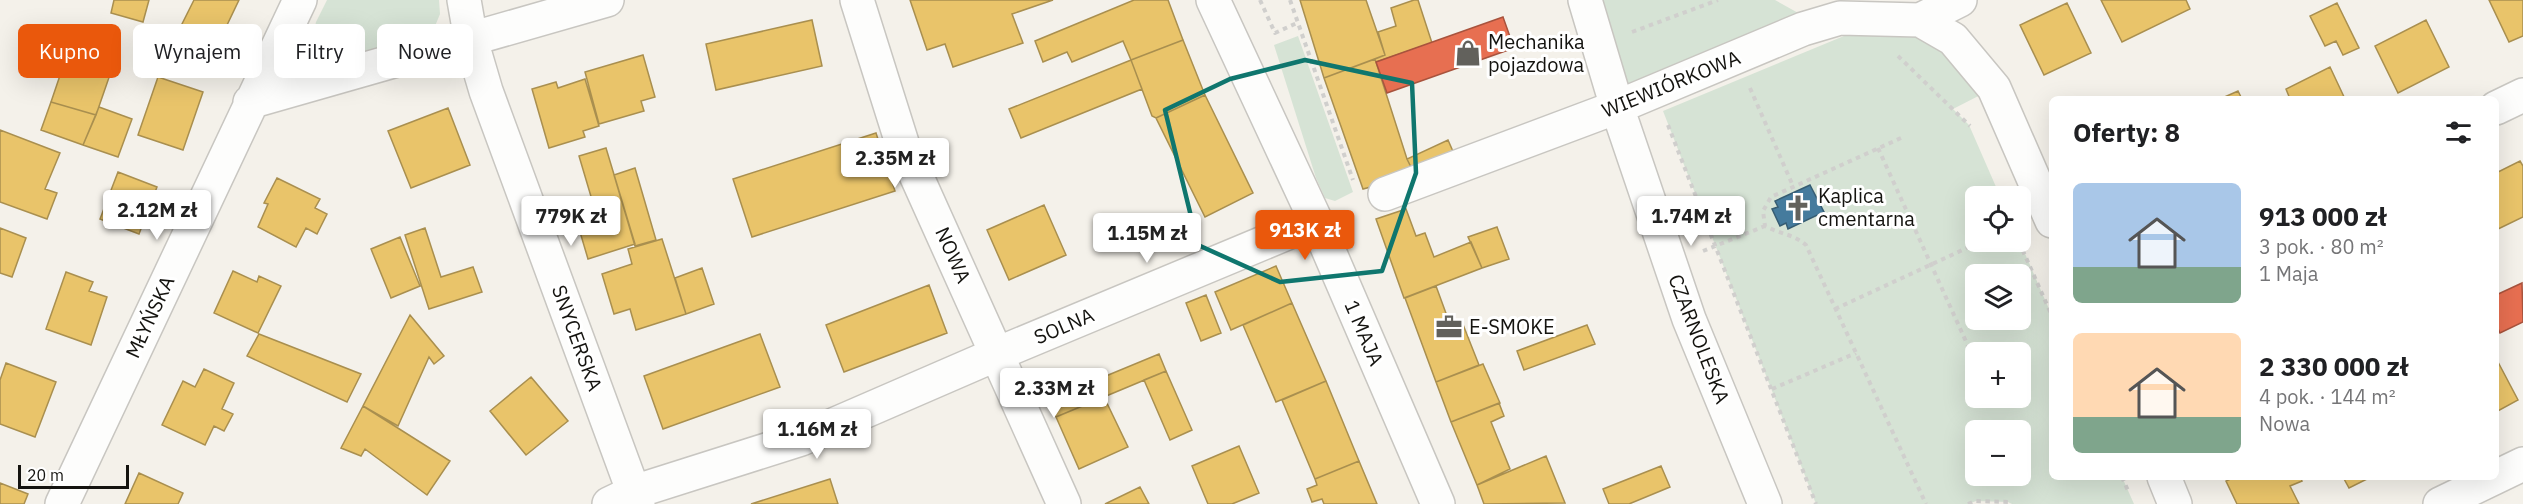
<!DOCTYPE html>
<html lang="pl">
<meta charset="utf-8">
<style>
body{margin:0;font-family:"IBM Plex Sans",sans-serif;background:#f2f2f2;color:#202124;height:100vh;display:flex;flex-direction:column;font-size:22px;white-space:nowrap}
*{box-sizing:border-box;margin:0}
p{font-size:20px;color:#757577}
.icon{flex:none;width:33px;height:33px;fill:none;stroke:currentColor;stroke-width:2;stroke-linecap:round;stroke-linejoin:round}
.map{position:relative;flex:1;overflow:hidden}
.sheet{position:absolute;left:2049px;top:96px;width:450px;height:384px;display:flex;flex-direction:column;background:#fff;border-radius:9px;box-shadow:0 6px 24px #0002}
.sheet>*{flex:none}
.top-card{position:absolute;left:18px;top:24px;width:570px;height:54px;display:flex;gap:12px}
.fabs{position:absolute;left:1965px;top:186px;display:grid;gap:12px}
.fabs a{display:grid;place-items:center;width:66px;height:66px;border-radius:9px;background:#fff;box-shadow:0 6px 24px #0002;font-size:30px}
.scale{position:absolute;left:18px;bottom:15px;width:111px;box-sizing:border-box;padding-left:6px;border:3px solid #14130f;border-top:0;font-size:16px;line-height:21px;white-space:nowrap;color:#14130f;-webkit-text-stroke:4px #fff;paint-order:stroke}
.price{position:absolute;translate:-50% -51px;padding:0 14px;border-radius:6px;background:#fff;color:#222;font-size:20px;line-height:39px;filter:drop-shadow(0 2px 3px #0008)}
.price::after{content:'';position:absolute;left:50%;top:36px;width:18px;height:14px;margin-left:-9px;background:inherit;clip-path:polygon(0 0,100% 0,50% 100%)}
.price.active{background:#ea580c;color:#fff}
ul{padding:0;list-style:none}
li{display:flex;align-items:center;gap:18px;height:150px;padding:0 24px}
li span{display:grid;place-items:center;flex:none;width:168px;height:120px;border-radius:9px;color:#555}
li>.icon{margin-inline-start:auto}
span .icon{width:72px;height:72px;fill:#fffc;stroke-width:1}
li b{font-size:26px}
h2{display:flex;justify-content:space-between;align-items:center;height:72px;padding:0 24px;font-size:26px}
.chip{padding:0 21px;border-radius:9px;background:#fff;box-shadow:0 6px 24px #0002;font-size:21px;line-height:54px}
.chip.active{background:#ea580c;color:#fff}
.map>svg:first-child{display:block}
.green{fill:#d6e3d5;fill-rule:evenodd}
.homes{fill:#e9c46a;stroke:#a98f4f;stroke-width:1.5}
.shops{fill:#e76f51;stroke:#a8533d;stroke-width:1.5}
.public{fill:#457b9d;stroke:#365c72;stroke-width:1.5}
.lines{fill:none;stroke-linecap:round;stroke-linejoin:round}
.minor-casing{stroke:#c8c6c1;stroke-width:36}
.path{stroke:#d0cfcd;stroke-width:4;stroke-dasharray:4.5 4.5;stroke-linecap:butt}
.minor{stroke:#fdfdfc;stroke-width:33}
.marked{fill:none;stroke:#0f766e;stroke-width:4.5;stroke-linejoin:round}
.labels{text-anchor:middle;stroke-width:6;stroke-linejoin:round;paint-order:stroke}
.poi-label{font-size:20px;fill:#14130f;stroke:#fff;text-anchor:start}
.street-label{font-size:20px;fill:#14130f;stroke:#fff}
</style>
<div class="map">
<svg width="2523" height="504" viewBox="0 0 2523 504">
<rect width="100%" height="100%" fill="#f4f1ea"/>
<path class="green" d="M327,0H439L440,14L433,31L417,43L340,61L320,55L311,44L316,22Z
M1585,0H1775L1818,24L1920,20L1994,88L1953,109L1969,125L2000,196H1976V242H2020L2052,316V477H2122L2134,504H2012L2008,502L1976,501L1968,504H1816L1663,111L1844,36L1818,25L1617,107ZM1976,274H2020V320H1976ZM1976,352H2020V398H1976ZM1976,430H2020V476H1976Z
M1298,36L1353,192L1335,201L1325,198L1316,178L1274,45Z"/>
<path class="homes" d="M114,0H149L143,22L111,13Z
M194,0H239L216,48L179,30Z
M910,0H1053L1012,14L1023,43L953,67L945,44L927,50Z
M1134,0H1168L1183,40L1131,60L1123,41L1072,62L1067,52L1043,62L1035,41Z
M1300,0H1366L1385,55L1324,78Z
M1414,0H1418L1432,43L1376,62L1375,59L1385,55L1378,32L1396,26L1391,8Z
M2101,0H2186L2190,9L2122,42Z
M2489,0H2523V36L2509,42Z
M2067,3L2091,53L2044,75L2020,25Z
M2337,3L2359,48L2343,55L2336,41L2325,46L2310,16Z
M812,20L822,66L716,90L706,44Z
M2426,20L2449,67L2398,93L2375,46Z
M1183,40L1205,95L1156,118L1152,116L1131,60Z
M70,46L114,63L96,115L51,102Z
M643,55L655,97L641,101L644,111L599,124L585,72Z
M1375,59L1407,159L1415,175L1363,189L1324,78Z
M1131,60L1142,89L1021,138L1009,109Z
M2330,67L2345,99H2290L2286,89Z
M158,77L203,92L183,150L138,135Z
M585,79L599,126L583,131L585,137L549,148L532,89L556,82L558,88Z
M2238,91L2242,99H2220Z
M1205,95L1253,193L1205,217L1156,118Z
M51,102L96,115L83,145L41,130Z
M99,107L132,119L118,157L83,145Z
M448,108L470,165L411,188L388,131Z
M0,130L60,153L45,189L57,193L47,219L0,202Z
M876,133L895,191L752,237L733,179Z
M1448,140L1455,156L1415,175L1407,159Z
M606,148L635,244L588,259L575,215L595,210L579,156Z
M2520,161L2523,166V217L2496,230V173Z
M635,168L656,240L635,246L614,175Z
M118,172L157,187L139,234L100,219Z
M277,178L320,199L315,208L327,214L317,234L306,228L296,247L258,227L268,204L264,203Z
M1044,205L1066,255L1009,280L987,230Z
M1406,209L1416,236L1425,233L1434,257L1471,242L1482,268L1404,298L1376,219Z
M1497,227L1509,259L1482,268L1468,237Z
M0,228L26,238L12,277L0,273Z
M425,228L441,277L473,267L482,292L429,309L405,235Z
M400,237L420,286L391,298L371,249Z
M662,239L686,314L636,330L630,309L614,314L602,274L632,264L628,249Z
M1276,266L1292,303L1231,330L1215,292Z
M702,268L714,304L686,314L675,278Z
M233,271L257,282L259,276L281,286L258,333L214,313Z
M66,272L93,282L89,291L107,297L91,345L46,329Z
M929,285L947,333L844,372L826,325Z
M1436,286L1451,327L1462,322L1479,365L1436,382L1405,298Z
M1206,295L1221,333L1201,341L1186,303Z
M1292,303L1326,381L1276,402L1243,325Z
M410,315L444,356L434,364L429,357L398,426L363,406Z
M1587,325L1595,344L1524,370L1517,351Z
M259,334L361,374L347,402L247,356Z
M760,334L780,387L663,429L644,376Z
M1159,354L1166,371L1056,417L1048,400Z
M2498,362L2518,400L2496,412V363Z
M6,363L56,382L35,437L0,424V380Z
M1483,364L1500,403L1451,422L1436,382Z
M204,369L234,383L222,409L233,414L224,431L214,426L205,445L162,425L183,381L195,387Z
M1166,371L1192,430L1170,440L1144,380Z
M531,377L568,421L526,455L490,411Z
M1326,381L1359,461L1315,479L1282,400Z
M1104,397L1128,447L1079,469L1056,417Z
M1499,403L1504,416L1491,422L1510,469L1477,485L1451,422Z
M363,406L450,461L427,495L365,449L361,456L341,448Z
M1239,446L1259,493L1232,504H1208L1192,466Z
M1546,456L1565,503L1484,504L1477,485Z
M1359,461L1377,504H1324L1322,499L1312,502L1307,489L1317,485L1315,479Z
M1661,466L1670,487L1629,504H1609L1603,489Z
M139,473L183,493L178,504H125Z
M2235,477H2300L2302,481L2290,486L2299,504H2237L2226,481Z
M2343,477H2371L2349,488Z
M830,479L838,504H751Z
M0,483L28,494L24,504H0Z
M1140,487L1149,504H1105Z"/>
<path class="shops" d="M1503,17L1514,48L1387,93L1376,62Z
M2522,283L2523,322L2500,333L2496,324V295Z"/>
<path class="public" d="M1810,185L1824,212L1788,229L1786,223L1780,226L1772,209L1778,207L1775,201Z"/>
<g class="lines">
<g class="minor-casing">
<path id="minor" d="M464,0L471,40L486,91L638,504
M857,0L903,146L1064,504
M1213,0L1316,221L1438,504
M1585,0L1617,107L1689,319L1765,504
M1920,20L1953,39L1994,88L2052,221
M250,102L607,0
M2496,108L2523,95
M1385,194L1617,107L1803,29L1840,18L1920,20L1960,0
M2164,477L2175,504
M62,504L300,0
M609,504L634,492L801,439L997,354L1316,221
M2440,504L2523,464"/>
</g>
<path class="path" d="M1260,0L1275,33L1297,23
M1290,0L1353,180
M1632,32L1718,0
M1898,56L1970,126
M1750,88L1793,186
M1668,125L1816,504
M1901,138L1771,197L1763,211L1765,226C1780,234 1793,234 1806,245L1926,504
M1878,148L1974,359
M2019,242L2052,316
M1703,251L1765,226
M1835,309L1969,247
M1772,389L1856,353
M2122,477L2129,493
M1968,504L1975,501L2008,502L2012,504"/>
<use href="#minor" class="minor"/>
</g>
<path class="marked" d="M1305,60L1412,83L1416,173L1382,271L1280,282L1198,245L1165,110L1230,79Z"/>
<defs>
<g id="shop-bare" transform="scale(2.07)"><path d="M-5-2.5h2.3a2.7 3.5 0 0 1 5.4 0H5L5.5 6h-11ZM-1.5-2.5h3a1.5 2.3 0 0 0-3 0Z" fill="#62615c" stroke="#fff" stroke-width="2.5" paint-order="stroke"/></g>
<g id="church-bare" transform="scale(2.07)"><path d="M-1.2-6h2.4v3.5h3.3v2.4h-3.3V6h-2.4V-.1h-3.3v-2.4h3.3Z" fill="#62615c" stroke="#fff" stroke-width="2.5" paint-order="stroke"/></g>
<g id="office-bare" transform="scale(2.07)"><path d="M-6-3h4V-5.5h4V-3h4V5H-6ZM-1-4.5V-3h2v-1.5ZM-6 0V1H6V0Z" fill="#62615c" stroke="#fff" stroke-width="2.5" paint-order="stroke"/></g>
</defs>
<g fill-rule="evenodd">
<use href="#shop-bare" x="1468" y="53"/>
<use href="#church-bare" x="1798" y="208"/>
<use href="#office-bare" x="1449" y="327"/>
</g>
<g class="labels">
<g class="poi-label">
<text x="1488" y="49">Mechanika<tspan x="1488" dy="23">pojazdowa</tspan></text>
<text x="1818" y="203">Kaplica<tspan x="1818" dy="23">cmentarna</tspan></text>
<text x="1469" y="334">E-SMOKE</text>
</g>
<g class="street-label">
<text transform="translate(1671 84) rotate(-22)" y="7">WIEWIÓRKOWA</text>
<text transform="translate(953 255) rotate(66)" y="7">NOWA</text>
<text transform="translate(150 317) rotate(-65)" y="7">MŁYŃSKA</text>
<text transform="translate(1064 326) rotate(-23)" y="7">SOLNA</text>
<text transform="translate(1364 333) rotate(67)" y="7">1 MAJA</text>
<text transform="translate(577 338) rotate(70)" y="7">SNYCERSKA</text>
<text transform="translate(1699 339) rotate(69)" y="7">CZARNOLESKA</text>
</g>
</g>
</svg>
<div class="fabs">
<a><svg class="icon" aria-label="locate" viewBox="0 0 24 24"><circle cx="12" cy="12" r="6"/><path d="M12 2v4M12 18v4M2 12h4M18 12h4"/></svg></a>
<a><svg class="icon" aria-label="layers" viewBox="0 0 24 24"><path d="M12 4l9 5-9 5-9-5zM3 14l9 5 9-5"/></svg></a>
<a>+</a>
<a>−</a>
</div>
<div class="scale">20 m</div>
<b class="price" style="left:895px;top:189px">2.35M zł</b>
<b class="price" style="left:157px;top:241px">2.12M zł</b>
<b class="price" style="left:571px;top:247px">779K zł</b>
<b class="price" style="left:1691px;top:247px">1.74M zł</b>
<b class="price active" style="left:1305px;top:261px">913K zł</b>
<b class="price" style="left:1147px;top:264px">1.15M zł</b>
<b class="price" style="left:1054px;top:419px">2.33M zł</b>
<b class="price" style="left:817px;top:460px">1.16M zł</b>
<div class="top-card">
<a class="chip active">Kupno</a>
<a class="chip">Wynajem</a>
<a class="chip">Filtry</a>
<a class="chip">Nowe</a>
</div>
<section class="sheet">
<h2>Oferty: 8<svg class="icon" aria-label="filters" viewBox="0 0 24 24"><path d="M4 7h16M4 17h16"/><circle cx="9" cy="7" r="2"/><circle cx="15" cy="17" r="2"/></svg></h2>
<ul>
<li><span style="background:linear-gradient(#a9c7e8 70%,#7fa58c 0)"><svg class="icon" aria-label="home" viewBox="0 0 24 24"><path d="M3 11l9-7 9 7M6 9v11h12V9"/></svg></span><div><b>913 000 zł</b><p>3 pok. · 80 m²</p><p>1 Maja</p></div></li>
<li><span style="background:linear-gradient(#ffd9b3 70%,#7fa58c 0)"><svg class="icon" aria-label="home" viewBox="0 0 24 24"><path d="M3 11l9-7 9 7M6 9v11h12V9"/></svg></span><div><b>2 330 000 zł</b><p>4 pok. · 144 m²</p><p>Nowa</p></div></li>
</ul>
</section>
</div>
